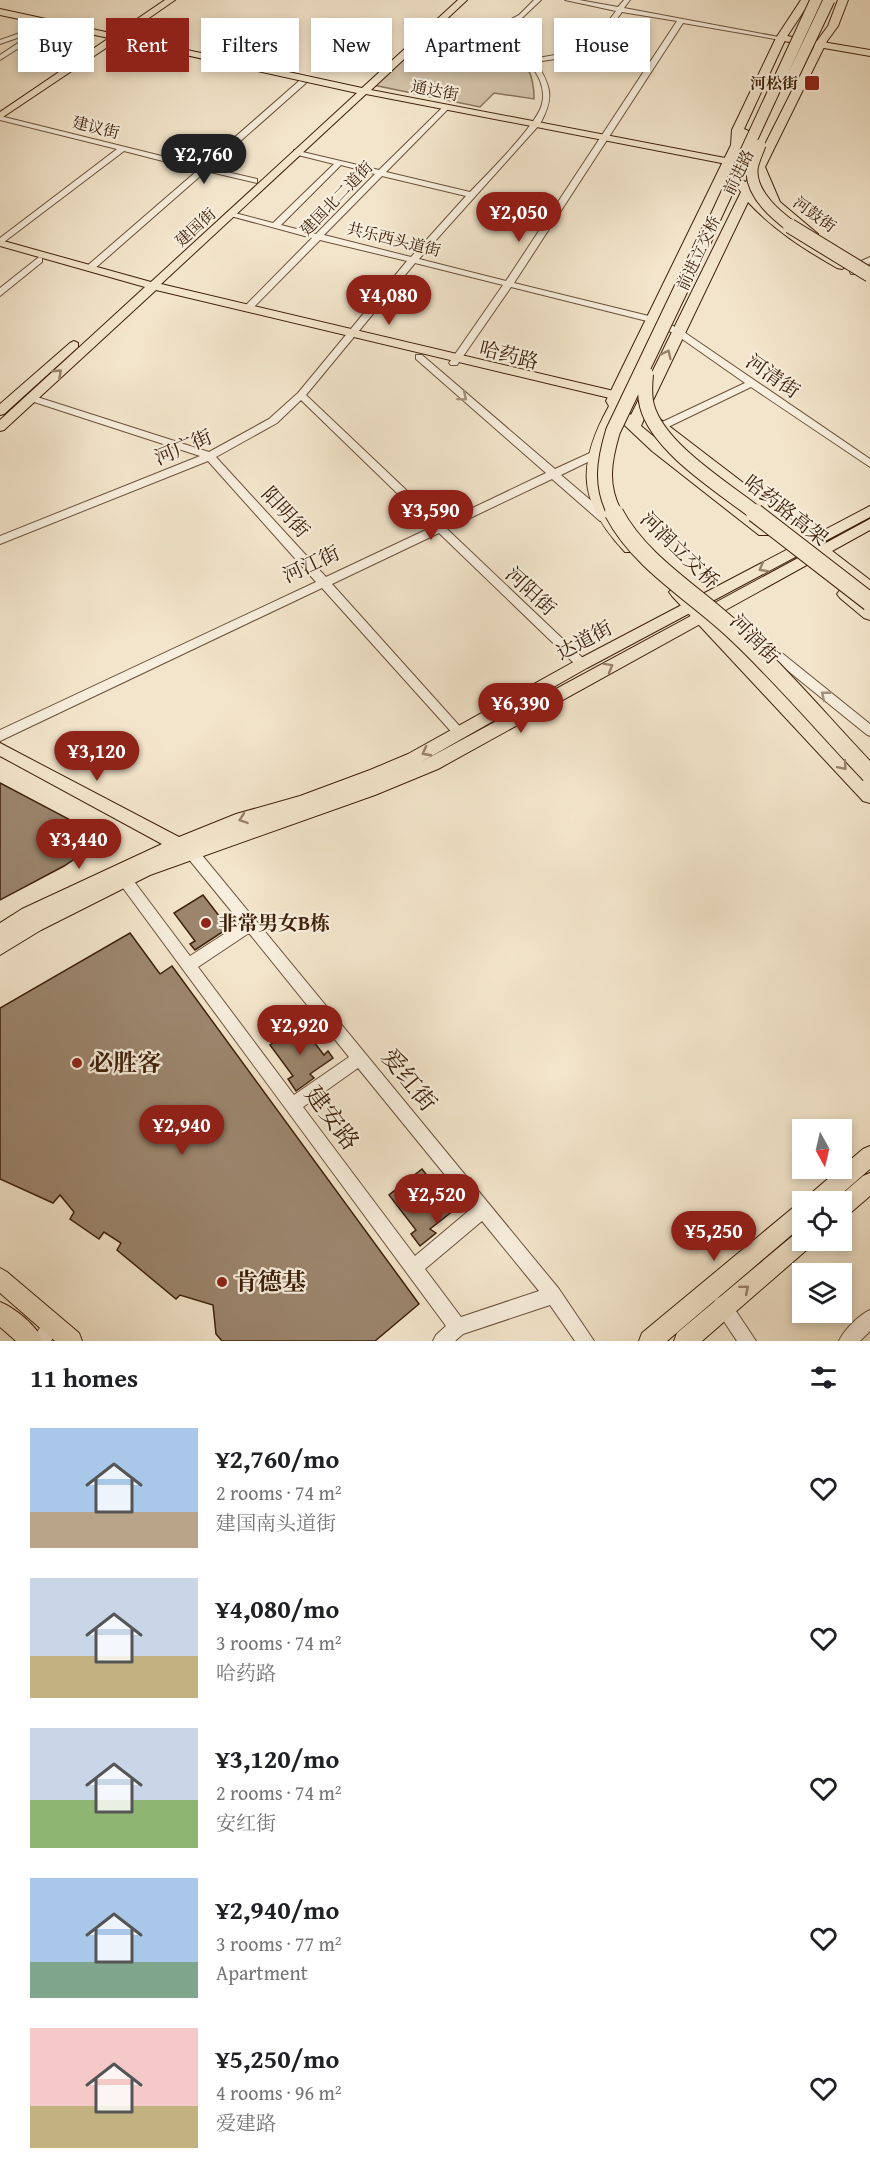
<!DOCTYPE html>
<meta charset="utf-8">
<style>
body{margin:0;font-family:"Gentium Book Plus","Noto Serif SC",serif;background:#f6f6f6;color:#202124;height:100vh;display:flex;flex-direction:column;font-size:22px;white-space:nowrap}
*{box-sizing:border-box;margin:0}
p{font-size:20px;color:#757577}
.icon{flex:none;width:33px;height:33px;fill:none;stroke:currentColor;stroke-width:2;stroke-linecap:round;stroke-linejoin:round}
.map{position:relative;height:1341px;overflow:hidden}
.panel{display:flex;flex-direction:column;background:#fff;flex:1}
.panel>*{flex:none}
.top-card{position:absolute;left:18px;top:18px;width:834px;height:54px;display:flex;gap:12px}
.needle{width:39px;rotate:172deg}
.tools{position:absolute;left:792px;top:1119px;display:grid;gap:12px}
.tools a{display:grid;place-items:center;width:60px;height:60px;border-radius:0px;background:#fff;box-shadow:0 3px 9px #0003;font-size:30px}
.price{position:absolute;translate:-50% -51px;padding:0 14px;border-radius:21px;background:#8f2418;color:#fff;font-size:20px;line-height:39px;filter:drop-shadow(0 2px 3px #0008)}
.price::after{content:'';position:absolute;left:50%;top:36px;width:18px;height:14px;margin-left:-9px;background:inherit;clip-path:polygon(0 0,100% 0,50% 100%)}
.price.on{background:#222;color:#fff}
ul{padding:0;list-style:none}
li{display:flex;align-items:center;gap:18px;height:150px;padding:0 30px}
li span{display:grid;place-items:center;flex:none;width:168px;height:120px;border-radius:0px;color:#555}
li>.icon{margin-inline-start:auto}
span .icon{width:72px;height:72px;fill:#fffc;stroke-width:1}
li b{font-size:26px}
h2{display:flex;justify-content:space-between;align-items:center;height:72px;padding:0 30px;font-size:26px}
.tag{padding:0 21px;border-radius:0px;background:#fff;box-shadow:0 3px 9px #0003;font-size:21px;line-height:54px}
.tag.on{background:#8f2418;color:#fff}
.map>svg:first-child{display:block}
.green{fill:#d4c4aa;stroke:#89725a;stroke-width:1.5}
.building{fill:#9c866e;stroke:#3e200a;stroke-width:1.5}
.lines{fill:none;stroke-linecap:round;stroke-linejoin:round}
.minor-casing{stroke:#6b513a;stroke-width:2}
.major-casing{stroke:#3e200a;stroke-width:2}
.highway-casing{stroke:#3e200a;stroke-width:2}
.minor{fill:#f7eedd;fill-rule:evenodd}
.major{fill:#f3e5cb;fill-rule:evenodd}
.highway{fill:#f3e5cb;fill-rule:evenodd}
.highway-bridge-far2-casing{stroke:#3e200a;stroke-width:13;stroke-linecap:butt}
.highway-bridge-far1-casing{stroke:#3e200a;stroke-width:16;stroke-linecap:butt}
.highway-bridge-casing{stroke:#3e200a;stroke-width:20;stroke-linecap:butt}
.highway-bridge-far2{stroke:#f3e5cb;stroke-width:11}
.highway-bridge-far1{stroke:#f3e5cb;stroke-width:14}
.highway-bridge{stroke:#f3e5cb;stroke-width:18}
.oneway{stroke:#98826a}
.oneway2{stroke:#a4917e}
.poi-dot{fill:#8f2418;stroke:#f7eedd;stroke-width:2}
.labels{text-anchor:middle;stroke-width:4.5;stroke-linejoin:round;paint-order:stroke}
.far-poi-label{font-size:16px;font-weight:bold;fill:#3e200a;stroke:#f7eedd;text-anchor:end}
.far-street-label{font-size:16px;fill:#3e200a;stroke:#f7eedd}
.street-label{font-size:20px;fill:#3e200a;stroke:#f7eedd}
.poi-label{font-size:20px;font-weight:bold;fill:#3e200a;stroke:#f7eedd;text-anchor:start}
.near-poi-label{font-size:24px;font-weight:bold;fill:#3e200a;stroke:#f7eedd;text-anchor:start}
.near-street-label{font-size:24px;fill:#3e200a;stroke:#f7eedd}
</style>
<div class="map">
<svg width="870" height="1341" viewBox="0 0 870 1341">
<rect width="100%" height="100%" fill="#f3e5cb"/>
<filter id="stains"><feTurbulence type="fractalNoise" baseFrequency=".00333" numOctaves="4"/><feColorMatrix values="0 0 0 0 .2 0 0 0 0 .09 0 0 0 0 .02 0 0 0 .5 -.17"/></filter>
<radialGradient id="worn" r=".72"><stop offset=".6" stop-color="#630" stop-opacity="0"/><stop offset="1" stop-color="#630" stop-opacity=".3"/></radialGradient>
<path class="green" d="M445,23C488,37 535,44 534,99L494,93L480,107L373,85Z"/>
<path class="building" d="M0,783L78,824L86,831L87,842L82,854L64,866L0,900Z
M203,895L223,921L228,918L233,925L195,950L190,944L195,941L174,913Z
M130,933L160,974L172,966L419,1304L375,1341H222L216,1334L213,1305L180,1295L176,1299L117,1250L121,1243L104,1232L99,1239L70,1219L74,1212L60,1195L53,1203L0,1179V1008Z
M300,1024L324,1055L328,1051L333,1058L310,1074L314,1078L296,1091L288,1079L293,1076L270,1045Z
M422,1169L454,1210L430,1229L436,1233L420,1246L411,1234L416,1230L389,1195Z"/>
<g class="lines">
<g class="minor-casing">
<path id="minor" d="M534,0H541L523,17L495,34L515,43L533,59L587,49L616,11L565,0H579L618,7L624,0H630L624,8L784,38L781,40L683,23L514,283L657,318L681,330L870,459V467L751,387L666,428H658V424L745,383L675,334L651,322L511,287L457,365H451L449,363L503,285L415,263L306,395L441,523L546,473L416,359V355H422L555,469L592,452H600L601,454L600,456L561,475L608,515L609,518L608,521H600L552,479L447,529L586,661L588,664L586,667H578L439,533L332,584L464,731L466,734L464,737H456L322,588L0,741V730L316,582L208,461L0,544V536L200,456L28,400V396H34L209,452L269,419L298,393L407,261L320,240L250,311H244V307L312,238L227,215L231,212L273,223L334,164L294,154V150L379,170L445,105H448V109L386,172L470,192C487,174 537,125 542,104C549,76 520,51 498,40C480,31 454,30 438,20L441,18L489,31L519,15ZM622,12L677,21L506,281L419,259L540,124C554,98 552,88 536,62L592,53ZM341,165L375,174L316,234L281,225ZM382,176L466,196L411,257L324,235ZM301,400L432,527L326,577L216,457L277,423Z
M51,22L53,23V25L31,33L33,39L0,60V55L27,37L26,35L0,44V40Z
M299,81L306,83L210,168L257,179V183L206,171L93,270H87V266L198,170L124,151L0,245V238L117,149L0,120V116L202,166Z
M39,257L42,258V262L0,296V288Z
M870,257V263L857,274H851L850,272L859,262Z
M743,624L747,625L870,724V736L866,734L739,631L737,628L739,625Z
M185,843L197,849L559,1289L594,1341H575L550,1305L463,1334L455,1341H433L436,1335L446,1326L120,884L118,880L120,876L125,874L130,876L190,956L241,923L187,857L180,853L178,849L180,845ZM249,933L349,1057L294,1095L198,967ZM358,1068L472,1208L415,1256L303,1107ZM482,1221L539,1291L461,1317L425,1269Z
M722,1296L728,1299L756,1341H737L713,1305L716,1299Z
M870,1310V1331L860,1341H839C844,1330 859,1315 870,1310Z
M52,1316L58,1319L61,1325L51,1341H31L46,1319Z"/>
</g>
<g class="major-casing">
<path id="major" d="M165,0H175L123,36L362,88L458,0H467L371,90L746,162L747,164L742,167L366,94L161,284L618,392L624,396L622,399L618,400L156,290L4,430L0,431V420L145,287L0,246V240L151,282L357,93L118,40L0,119V112L109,38L0,15V9L115,34Z
M781,35L870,50V56L778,40L777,38Z
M74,341L78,343V347L4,414L0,415V404L70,343Z
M870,506V517L587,668L421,762L870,519V530L438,769L375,795L150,875L41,930L0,955V923L22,909L162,844L0,756V743L179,837L236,814L300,796L370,770L408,754L577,660Z
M870,1146V1169L832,1202H806L809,1195L863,1149Z
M870,1173V1196L849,1214L842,1217V1202H834L835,1200L863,1176Z
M802,1203V1226L667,1341H639L642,1333L795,1206Z
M802,1230V1240H813L810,1247L702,1341H674L677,1333L796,1233Z
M0,1268L7,1272L79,1333L82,1341H55L0,1293Z
M0,1302C15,1308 37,1326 43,1341H16L0,1327Z"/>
</g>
<g class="highway-casing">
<path id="highway" d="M801,0H811L786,38L744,129L751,132L620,401L631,415L741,192L735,184L741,180L746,182L817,41L828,26L838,0H848L838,26L827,41L765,167L780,202L818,234L817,237H807L771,207L759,180L753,192L791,228L849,265L842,269L837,268C804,249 774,230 748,202L645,417L651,414L656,416L870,580V595L864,593L644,419L641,426L687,464L771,527L773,531L771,535H759L652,451L618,419C595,474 595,500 637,544L639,548L637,552H625C578,502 576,466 609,406L606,401L731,145L732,130L776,38Z
M678,586L684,588L870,782V803L863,801L672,596L669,592L672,588Z
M846,588L852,590L870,604V620L864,618L840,598L837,594L840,590Z"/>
</g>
<use href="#minor" class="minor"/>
<use href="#major" class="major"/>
<use href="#highway" class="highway"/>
<g class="highway-bridge-far2-casing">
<path id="highway-bridge-far2" d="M791,80L829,0
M760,145C757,154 751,164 752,173C753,196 776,215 792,227
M711,227L816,0"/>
</g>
<g class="highway-bridge-far1-casing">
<path id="highway-bridge-far1" d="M790,226L870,275
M646,374C645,385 644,395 647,406C658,448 724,488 757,514
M615,514C600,486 604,461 613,431L711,226"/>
</g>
<g class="highway-bridge-casing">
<path id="highway-bridge" d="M614,513C639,561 692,592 731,628C780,673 824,726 870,774
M755,513L870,602"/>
</g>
<use href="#highway-bridge-far2" class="highway-bridge-far2"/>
<use href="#highway-bridge-far1" class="highway-bridge-far1"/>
<use href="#highway-bridge" class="highway-bridge"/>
</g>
<defs><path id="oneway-chevron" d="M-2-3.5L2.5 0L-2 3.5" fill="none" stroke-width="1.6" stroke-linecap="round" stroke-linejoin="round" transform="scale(1.5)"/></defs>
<g class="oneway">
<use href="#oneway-chevron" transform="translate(667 354) rotate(-64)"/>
<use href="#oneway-chevron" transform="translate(58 373) rotate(-43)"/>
<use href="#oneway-chevron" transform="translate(763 568) rotate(151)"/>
<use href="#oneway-chevron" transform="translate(609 667) rotate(-29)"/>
<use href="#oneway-chevron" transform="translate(426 752) rotate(152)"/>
<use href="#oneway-chevron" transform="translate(843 766) rotate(49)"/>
<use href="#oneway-chevron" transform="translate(243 819) rotate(161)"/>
<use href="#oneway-chevron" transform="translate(745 1289) rotate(-40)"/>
</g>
<g class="oneway2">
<use href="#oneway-chevron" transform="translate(463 397) rotate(40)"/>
<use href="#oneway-chevron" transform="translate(825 695) rotate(-141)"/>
</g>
<g class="poi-dot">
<rect x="804" y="75" width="16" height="16" rx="3"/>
<circle cx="206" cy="923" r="6"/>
<circle cx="77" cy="1063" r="6"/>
<circle cx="222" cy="1282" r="6"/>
</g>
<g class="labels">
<g class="far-poi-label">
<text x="798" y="89">河松街</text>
</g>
<g class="far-street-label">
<text transform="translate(435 90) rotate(11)" y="6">通达街</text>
<text transform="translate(96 127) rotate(14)" y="6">建议街</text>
<text transform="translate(738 172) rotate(-64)" y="6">前进路</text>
<text transform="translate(336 198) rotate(-46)" y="6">建国北二道街</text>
<text transform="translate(815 214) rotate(36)" y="6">河鼓街</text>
<text transform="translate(195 227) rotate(-42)" y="6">建国街</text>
<text transform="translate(394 239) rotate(14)" y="6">共乐西头道街</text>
<text transform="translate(698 253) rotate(-65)" y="6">前进立交桥</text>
</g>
<g class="street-label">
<text transform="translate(509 355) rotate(14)" y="7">哈药路</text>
<text transform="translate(773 376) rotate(35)" y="7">河清街</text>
<text transform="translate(183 447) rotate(-23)" y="7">河广街</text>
<text transform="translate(786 510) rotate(38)" y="7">哈药路高架</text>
<text transform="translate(286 512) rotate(48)" y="7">阳明街</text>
<text transform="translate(680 550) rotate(44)" y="7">河润立交桥</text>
<text transform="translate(311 564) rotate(-25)" y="7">河江街</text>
<text transform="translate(531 591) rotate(43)" y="7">河阳街</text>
<text transform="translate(755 639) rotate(46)" y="7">河润街</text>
<text transform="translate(584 640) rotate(-28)" y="7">达道街</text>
</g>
<g class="poi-label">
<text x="218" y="930">非常男女B栋</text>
</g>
<g class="near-poi-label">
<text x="89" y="1071">必胜客</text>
<text x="234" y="1290">肯德基</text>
</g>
<g class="near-street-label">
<text transform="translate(409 1080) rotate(51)" y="8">爱红街</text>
<text transform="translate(332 1118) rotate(53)" y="8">建安路</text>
</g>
</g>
<rect width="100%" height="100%" filter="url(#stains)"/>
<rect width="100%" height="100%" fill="url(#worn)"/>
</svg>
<div class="tools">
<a><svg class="needle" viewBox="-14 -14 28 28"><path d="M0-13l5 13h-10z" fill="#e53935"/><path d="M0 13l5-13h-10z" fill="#757577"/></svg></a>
<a><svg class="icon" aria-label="locate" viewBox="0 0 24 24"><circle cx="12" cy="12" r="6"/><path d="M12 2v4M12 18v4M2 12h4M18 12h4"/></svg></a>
<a><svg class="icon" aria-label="layers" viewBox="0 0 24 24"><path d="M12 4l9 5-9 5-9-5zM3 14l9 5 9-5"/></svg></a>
</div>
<b class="price on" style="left:204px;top:185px">¥2,760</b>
<b class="price" style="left:519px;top:243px">¥2,050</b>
<b class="price" style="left:389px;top:326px">¥4,080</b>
<b class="price" style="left:431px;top:541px">¥3,590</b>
<b class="price" style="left:521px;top:734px">¥6,390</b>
<b class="price" style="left:97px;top:782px">¥3,120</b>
<b class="price" style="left:79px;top:870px">¥3,440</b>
<b class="price" style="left:300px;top:1056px">¥2,920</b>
<b class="price" style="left:182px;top:1156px">¥2,940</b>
<b class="price" style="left:437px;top:1225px">¥2,520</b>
<b class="price" style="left:714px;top:1262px">¥5,250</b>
<div class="top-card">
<a class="tag">Buy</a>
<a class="tag on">Rent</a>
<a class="tag">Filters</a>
<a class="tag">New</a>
<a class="tag">Apartment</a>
<a class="tag">House</a>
</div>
</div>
<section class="panel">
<h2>11 homes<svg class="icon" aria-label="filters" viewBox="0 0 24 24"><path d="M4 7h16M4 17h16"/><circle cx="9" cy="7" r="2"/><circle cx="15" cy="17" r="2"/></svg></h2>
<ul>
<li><span style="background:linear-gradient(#a9c7e8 70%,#b9a48a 0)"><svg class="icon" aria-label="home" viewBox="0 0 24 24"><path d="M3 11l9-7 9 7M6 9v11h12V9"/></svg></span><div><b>¥2,760/mo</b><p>2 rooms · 74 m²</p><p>建国南头道街</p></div><svg class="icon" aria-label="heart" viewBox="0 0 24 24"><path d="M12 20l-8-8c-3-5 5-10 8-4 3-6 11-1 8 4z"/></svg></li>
<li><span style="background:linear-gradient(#c9d6e8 65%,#c2b280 0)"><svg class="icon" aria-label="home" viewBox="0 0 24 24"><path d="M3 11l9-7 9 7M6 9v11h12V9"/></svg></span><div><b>¥4,080/mo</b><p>3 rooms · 74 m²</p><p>哈药路</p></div><svg class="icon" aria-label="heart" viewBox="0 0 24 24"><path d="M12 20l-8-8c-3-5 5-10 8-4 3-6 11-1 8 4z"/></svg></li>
<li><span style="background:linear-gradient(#c9d6e8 60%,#8fb573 0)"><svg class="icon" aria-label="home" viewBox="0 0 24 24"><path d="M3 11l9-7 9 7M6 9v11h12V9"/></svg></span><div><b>¥3,120/mo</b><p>2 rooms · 74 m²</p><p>安红街</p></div><svg class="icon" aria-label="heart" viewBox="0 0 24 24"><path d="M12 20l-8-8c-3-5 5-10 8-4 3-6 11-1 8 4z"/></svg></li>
<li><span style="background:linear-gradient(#a9c7e8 70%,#7fa58c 0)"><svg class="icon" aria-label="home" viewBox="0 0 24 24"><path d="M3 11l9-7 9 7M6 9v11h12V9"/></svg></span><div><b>¥2,940/mo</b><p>3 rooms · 77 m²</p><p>Apartment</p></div><svg class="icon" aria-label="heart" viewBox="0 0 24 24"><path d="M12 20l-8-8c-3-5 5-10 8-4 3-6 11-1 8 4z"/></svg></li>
<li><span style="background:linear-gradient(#f6c9c9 65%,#c2b280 0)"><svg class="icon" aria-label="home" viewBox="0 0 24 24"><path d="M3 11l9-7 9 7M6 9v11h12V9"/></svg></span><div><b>¥5,250/mo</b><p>4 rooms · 96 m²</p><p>爱建路</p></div><svg class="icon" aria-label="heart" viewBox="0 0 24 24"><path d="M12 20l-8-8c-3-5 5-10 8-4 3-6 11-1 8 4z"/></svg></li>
</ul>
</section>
